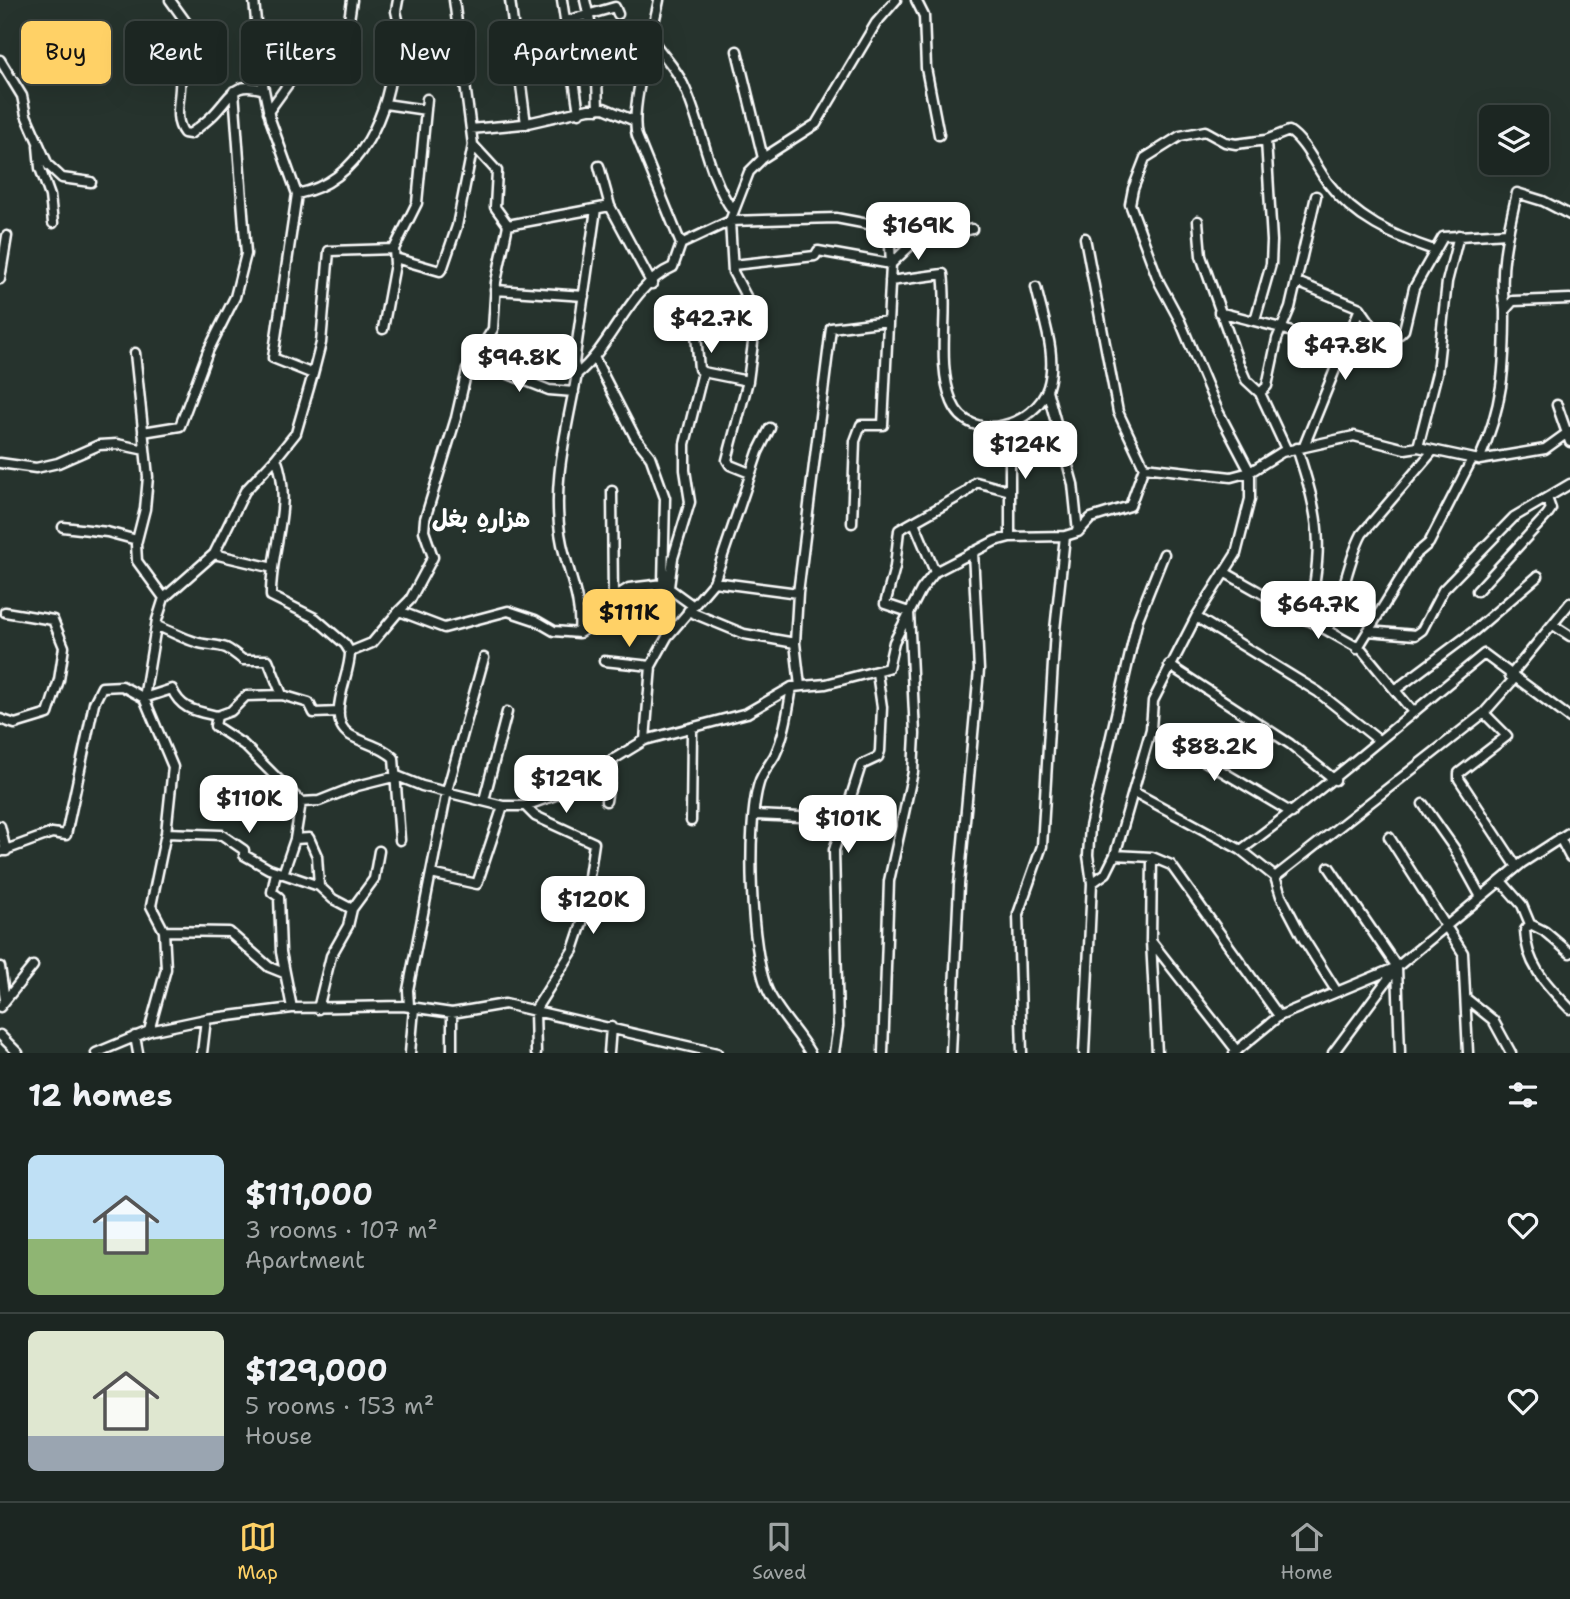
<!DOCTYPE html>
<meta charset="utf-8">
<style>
body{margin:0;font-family:"Shantell Sans","Playpen Sans Arabic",sans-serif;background:#29322f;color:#f1f3f6;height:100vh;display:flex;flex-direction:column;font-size:26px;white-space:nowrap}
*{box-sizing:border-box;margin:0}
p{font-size:23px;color:#a0a5a5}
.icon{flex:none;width:38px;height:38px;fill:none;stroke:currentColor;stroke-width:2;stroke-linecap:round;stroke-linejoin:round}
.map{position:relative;height:1053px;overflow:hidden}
.drawer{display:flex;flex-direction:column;background:#1c2622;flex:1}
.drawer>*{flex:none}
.banner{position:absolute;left:21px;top:21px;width:700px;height:63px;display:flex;gap:14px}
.tools{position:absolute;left:1479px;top:105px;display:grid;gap:14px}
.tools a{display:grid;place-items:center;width:70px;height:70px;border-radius:10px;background:#1c2622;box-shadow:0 7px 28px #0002,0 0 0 2px #3a4340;font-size:35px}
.price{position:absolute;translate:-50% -60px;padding:0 16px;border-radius:14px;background:#fff;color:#222;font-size:23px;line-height:46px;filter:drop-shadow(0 2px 4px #0008)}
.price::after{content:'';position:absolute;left:50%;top:42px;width:21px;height:16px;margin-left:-10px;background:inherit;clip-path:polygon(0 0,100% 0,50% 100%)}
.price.active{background:#ffd166;color:#111}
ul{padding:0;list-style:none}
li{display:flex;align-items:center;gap:21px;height:175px;padding:0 28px}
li+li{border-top:2px solid #3a4340}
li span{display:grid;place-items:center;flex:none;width:196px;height:140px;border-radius:10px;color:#555}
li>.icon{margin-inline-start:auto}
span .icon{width:84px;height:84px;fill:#fffc;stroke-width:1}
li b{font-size:30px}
h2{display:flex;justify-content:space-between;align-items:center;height:84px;padding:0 28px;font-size:30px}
.chip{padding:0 24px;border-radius:10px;background:#1c2622;box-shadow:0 7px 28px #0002,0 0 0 2px #3a4340;font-size:24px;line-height:63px}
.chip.active{background:#ffd166;color:#111}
.tabs{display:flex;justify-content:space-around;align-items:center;height:98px;border-top:2px solid #3a4340;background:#1c2622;font-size:19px;color:#a0a5a5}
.tabs a{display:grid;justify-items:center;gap:4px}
.tabs .active{color:#ffd166}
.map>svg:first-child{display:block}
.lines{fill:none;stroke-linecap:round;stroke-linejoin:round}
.minor-casing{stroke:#fff;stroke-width:13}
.minor{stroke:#26332d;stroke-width:8}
.labels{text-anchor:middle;stroke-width:6;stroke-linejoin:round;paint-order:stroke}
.district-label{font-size:24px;font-weight:bold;fill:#fff;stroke:#26332d}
</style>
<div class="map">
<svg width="1570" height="1053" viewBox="0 0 1570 1053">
<rect width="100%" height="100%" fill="#26332d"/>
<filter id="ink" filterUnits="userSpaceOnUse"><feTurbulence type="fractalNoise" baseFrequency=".0143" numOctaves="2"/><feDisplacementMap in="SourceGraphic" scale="14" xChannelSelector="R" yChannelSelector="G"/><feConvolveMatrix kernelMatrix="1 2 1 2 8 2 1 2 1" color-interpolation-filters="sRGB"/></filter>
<g filter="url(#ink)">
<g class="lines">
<g class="minor-casing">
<path id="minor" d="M170,0L196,36L194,52L176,73L180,78C182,95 172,118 184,133L190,134C198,128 206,122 213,115C232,96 233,80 264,90
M254,0L261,75L270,119L297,194L273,358L313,374
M510,0L526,124
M562,0L579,113
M585,0L596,48L598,109
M659,0C653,33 629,107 637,136L681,244
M916,0L924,16L926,68L939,135
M566,21L615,7L618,14
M652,39C661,54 676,68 683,84C703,125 706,173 733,211
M737,51L763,158
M0,60L22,96L26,115L48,165L62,178L91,182
M385,104L426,110
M268,112L299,69L307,67L322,75H334L342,67L352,0
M471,129L523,124L589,109L604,108L635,121
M38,146L40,168L50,196L53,223
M599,166L610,206L652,284
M297,194C362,181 390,111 394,50L404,46L396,11L398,0
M1198,221L1201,256L1239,364L1246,380L1260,393L1287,451
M508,225L610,206
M1085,238L1118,412L1144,467
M395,258L440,271L443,267L457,226L473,145L454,0
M733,265L815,256L818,251L891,264L913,243L972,229
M0,279L7,236
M890,281L943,274C949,315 936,363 952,402C970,446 1036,426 1048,387C1058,354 1043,320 1036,287
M1297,282L1360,308L1376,331L1400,334L1404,330L1414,288L1443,237L1507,233
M495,290L584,296
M1505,310C1498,271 1508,231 1517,193L1543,201L1570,215
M694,311L699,369L703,372L748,381
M1219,312L1281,328L1342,352
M1255,320L1271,264L1272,241L1266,140
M383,329L395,264L394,249L417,203L427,99
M135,353L148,477L145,509L136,544L137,561L164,598
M595,359L635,437L650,456L665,498L663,584
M473,360L549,390L574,392
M577,374L574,363L596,209
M1047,390L1073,484L1078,532
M1260,393L1267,386L1277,339L1290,308L1316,196
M1557,405L1570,442
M1010,426V537
M143,432L180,426L208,351L235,297L246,254L234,91
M1304,446L1360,308
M1418,447L1437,373L1447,282L1459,235
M1297,448C1320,519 1325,546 1307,620
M276,458L296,433L313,374L321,343L329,251L394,249
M1479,460C1503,406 1505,368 1505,310L1513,301L1570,299
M0,463L36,468L58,463L99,445L117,444L145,450
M1144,467L1231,477L1250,472L1282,452L1354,436L1405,449L1418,447L1479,460L1545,449L1570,431
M750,473L730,465L727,460L748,381L753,343L748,300L733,272L730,221L836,218L889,228L891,264L883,425H861L855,441L852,523
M914,522L935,572
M63,527L107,532L137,540
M214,554L273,568
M1224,572L1362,650L1413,712
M714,582L798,593
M669,587L673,558L690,502L685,470V444L703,372
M1477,591L1547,515L1551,509L1547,498
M613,598L629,588L663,584L692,605
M399,611L410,600L433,557L424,531L425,519L456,418L467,370L493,329L496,282L508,225L495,207L497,171L473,145
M688,611L744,634L795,643
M1196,617L1318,692L1377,739
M1553,625L1570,636
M157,626C171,631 189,642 204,644C226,647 224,645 243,660H268L282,695
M1327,630C1344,600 1346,564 1362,534L1432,452
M1368,631L1415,635L1422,630L1443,590L1514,517L1570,484
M579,633C582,600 569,576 562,544C550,488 567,429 577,374C613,345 629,286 673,267L681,244L730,221L749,172L763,158L816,124L876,23L896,0
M1357,649L1415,555L1429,543L1472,459
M350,652L372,643L399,611L444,628L508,611L535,620L554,631L579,633L604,618L613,598L612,491
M604,661L651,666
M1169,665L1290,744L1335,780
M1510,676L1570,603
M800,686L795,643L798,593L831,328L888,321
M792,687C788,710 785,734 775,755C770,764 762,773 759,783C746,824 750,952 768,991C778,1013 798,1032 810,1053
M1395,690L1474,631L1538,576
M144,698L172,689C181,710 196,711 217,716L215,726L244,745L301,802L319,801L357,786L397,776L422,786L503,806H525L553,796L645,740L747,713L792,687L826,684L888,668L894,642L921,590L935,572L995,541L1010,537L1065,536L1078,532L1091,518L1130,506L1144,467
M1484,713L1507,736L1459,773V779L1517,867
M217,716L231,711L246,696L282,695L309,703L314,713L339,712
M0,719L15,724L48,714L59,680L64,647L53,620L5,612
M1151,729L1292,813
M645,740L651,666L667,637L714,582L758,452L770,428
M1134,792L1241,850L1275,877L1281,896L1303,938L1337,992
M484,800L507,712
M606,801L613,759
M301,802L295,839L309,838L317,856L319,886L333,899L352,909
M1423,804L1454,848L1481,897
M525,806L535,816L594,843L582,923L573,950L535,1010L536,1053
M755,815L800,817
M691,821L692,730
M0,826L6,851
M166,833L222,835L244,850V855L269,869L319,886
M1389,837L1463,953L1468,1053
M1560,838L1570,857
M1241,850C1325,788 1403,720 1484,654L1570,718
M0,852L52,833L66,835L94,703L102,687L122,686L144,698
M1115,855L1152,857L1171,865L1279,1016
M1152,857L1151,941L1157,1053
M1329,867L1397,967L1400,1053
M276,872L272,892L279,897L281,952L292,1008
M283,874L295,839
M431,874L477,884L503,806
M1275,877L1484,713L1514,679
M1501,881L1522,905L1530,924L1544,931L1570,953
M1092,883L1106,873L1115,855L1151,729L1153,701L1196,617L1236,554L1250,499V472L1218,411L1180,321L1159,282L1130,204L1133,189L1145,158L1180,136L1205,131L1225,142L1236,144L1266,140L1289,131C1305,141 1316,167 1328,183C1355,219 1393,236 1434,250
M1530,924L1525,930C1526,965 1547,985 1570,1009
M164,931L229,932L269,967L284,973
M1151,941L1237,1051
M0,967L5,1000
M1468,1000L1493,1020L1511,1053
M409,1006L408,990L447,791L484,658
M0,1007L33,966
M318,1009L331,956L348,926L352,909L374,879L379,851
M149,1031L166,969L164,931L151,906L166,833L173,767L144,698L157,620L164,598L214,554L245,491L276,458C294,504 270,549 271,596L315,618L345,644L350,652C351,675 324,719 350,735C365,744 382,746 394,758L400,840
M0,1035L18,1053
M135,1036L138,1053
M96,1053L149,1031L206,1019L292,1008L403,1006L452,1013L505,1004L717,1053
M202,1053L206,1019
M410,1053L414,1009
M452,1053V1013
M609,1053L611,1027
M834,1053L838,1026L834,850L861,765L878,757L880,751L882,707L877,673
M883,1053L889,881L913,772L915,734L909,612L885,604L895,567L899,530L965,493L976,482L1010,491
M951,1053L959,885L979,670L973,552
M1022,1053L1018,914L1042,846L1055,630L1065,536
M1084,1053L1092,883L1088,855L1090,827L1138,619L1164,554
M1234,1053L1279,1016L1397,967L1522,863L1570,832
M1333,1053L1397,967"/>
</g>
<use href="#minor" class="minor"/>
</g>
</g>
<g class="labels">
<g class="district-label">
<text x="481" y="527">هزارهِ بغل</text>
</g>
</g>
</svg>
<div class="tools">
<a><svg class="icon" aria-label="layers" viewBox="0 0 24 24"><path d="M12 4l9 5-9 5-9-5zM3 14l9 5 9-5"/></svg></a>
</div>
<b class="price" style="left:918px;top:262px">$169K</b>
<b class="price" style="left:711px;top:355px">$42.7K</b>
<b class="price" style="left:1345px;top:382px">$47.8K</b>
<b class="price" style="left:519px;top:394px">$94.8K</b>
<b class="price" style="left:1025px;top:481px">$124K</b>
<b class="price" style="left:1318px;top:641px">$64.7K</b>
<b class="price active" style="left:629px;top:649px">$111K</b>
<b class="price" style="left:1214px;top:783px">$88.2K</b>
<b class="price" style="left:566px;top:815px">$129K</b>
<b class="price" style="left:249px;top:835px">$110K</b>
<b class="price" style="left:848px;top:855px">$101K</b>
<b class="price" style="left:593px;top:936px">$120K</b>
<div class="banner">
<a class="chip active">Buy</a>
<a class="chip">Rent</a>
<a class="chip">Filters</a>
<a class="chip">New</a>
<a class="chip">Apartment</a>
</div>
</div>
<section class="drawer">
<h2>12 homes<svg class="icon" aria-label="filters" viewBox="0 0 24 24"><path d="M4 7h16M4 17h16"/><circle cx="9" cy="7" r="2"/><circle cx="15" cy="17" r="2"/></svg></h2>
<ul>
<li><span style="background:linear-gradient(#bfe0f5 60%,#8fb573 0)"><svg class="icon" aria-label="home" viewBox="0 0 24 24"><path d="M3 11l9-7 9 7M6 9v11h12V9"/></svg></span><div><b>$111,000</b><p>3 rooms · 107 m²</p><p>Apartment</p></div><svg class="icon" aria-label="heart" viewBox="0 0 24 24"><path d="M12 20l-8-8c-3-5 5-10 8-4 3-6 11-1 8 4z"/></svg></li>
<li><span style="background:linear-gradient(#dfe7d0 75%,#9aa5b1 0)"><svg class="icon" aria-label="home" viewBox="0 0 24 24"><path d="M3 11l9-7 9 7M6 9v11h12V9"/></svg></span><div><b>$129,000</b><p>5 rooms · 153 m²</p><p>House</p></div><svg class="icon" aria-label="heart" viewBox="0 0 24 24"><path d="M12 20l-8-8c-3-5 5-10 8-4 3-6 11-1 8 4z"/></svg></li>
</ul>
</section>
<nav class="tabs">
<a class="active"><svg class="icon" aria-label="map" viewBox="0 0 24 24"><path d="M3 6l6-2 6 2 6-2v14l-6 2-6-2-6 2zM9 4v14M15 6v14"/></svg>Map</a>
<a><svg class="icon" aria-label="saved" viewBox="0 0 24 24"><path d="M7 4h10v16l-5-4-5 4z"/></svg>Saved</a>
<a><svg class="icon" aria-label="home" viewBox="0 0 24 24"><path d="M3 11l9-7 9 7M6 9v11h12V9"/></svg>Home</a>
</nav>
